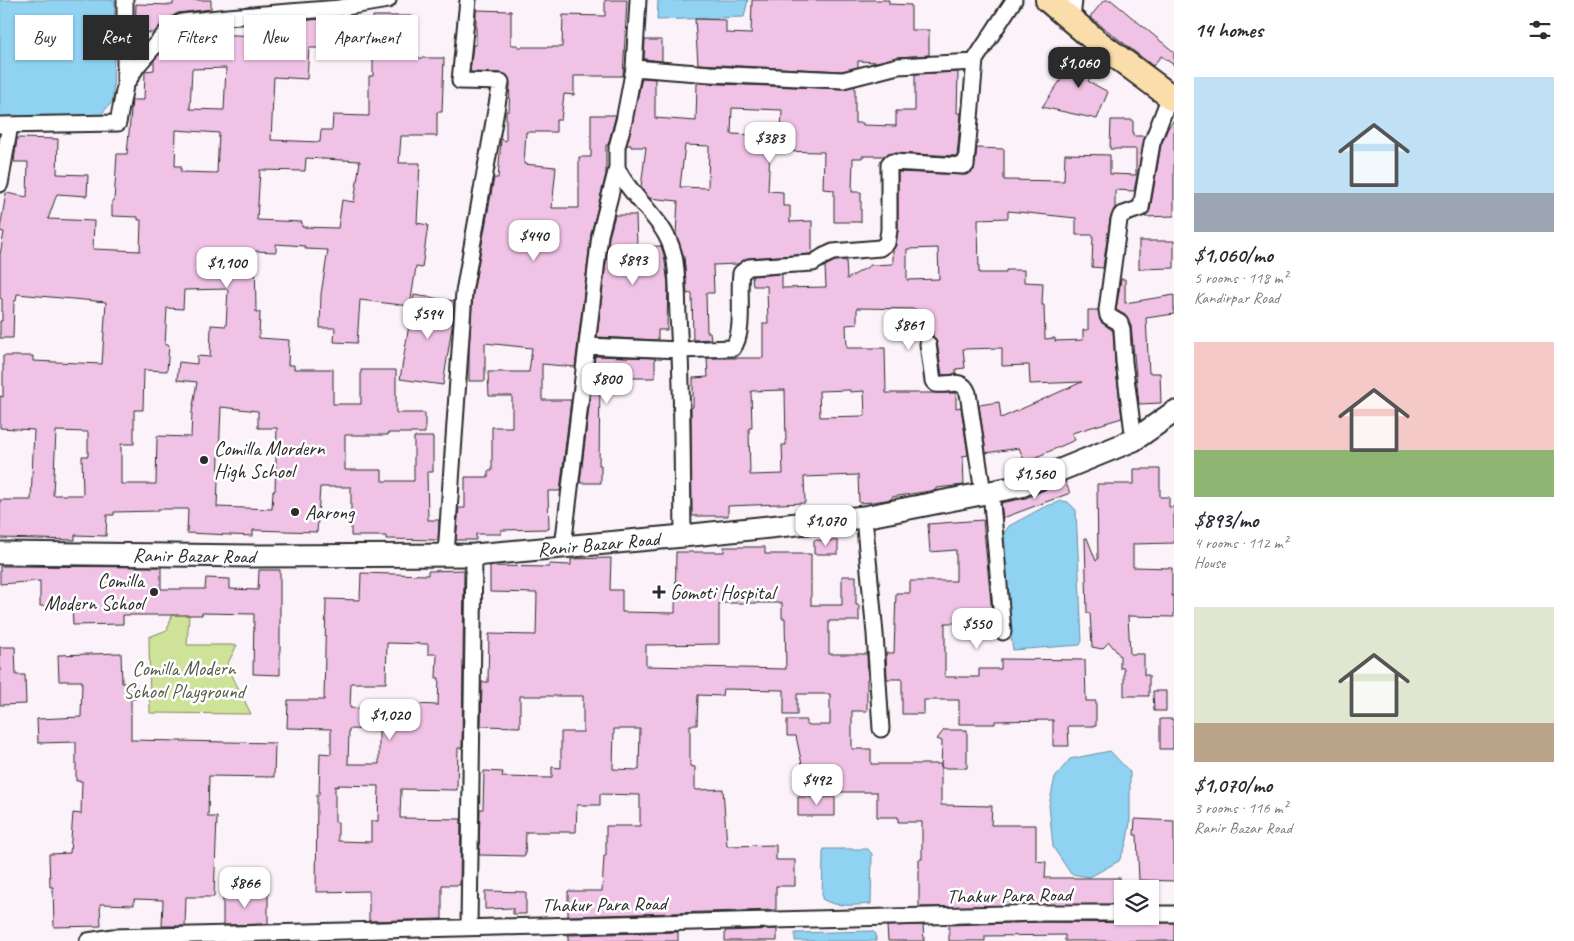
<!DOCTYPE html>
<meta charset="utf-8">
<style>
body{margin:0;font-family:Caveat,sans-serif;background:#f2f2f3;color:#2b2b33;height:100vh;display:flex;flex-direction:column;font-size:19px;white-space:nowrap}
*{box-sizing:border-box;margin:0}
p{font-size:16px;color:#7c7c81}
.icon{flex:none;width:28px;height:28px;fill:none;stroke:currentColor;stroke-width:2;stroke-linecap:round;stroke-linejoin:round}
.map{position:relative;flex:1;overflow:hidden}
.panel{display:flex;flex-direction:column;background:#fff;width:400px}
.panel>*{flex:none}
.hud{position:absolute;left:15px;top:15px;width:475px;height:45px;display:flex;gap:10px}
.buttons{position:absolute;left:1114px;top:880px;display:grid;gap:10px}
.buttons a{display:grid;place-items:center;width:45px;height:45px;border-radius:0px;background:#fff;box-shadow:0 1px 4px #0004;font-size:25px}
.price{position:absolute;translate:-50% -42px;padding:0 11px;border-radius:10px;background:#fff;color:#222;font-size:16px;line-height:32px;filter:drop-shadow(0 1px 2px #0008)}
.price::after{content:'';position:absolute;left:50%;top:30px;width:15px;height:11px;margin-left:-8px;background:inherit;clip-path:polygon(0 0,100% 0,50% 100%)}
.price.on{background:#2b2b2b;color:#fff}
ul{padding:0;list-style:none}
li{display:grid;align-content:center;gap:10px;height:265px;padding:0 20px}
li span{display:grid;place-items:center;height:155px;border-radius:0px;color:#555}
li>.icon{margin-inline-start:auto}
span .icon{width:90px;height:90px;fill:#fffc;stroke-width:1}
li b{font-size:21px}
h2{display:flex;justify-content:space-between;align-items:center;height:60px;padding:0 20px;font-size:21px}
.pill{padding:0 18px;border-radius:0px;background:#fff;box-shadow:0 1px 4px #0004;font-size:18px;line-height:45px}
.pill.on{background:#2b2b2b;color:#fff}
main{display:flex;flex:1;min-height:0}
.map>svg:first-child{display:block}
.green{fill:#cfe398;stroke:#7d8762}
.water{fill:#90d2f1;stroke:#688fa2}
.building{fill:#f0c2e5;stroke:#2b2b2b;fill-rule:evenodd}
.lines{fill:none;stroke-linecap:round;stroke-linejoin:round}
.street-casing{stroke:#2b2b2b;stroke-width:19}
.secondary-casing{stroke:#2b2b2b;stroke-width:25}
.primary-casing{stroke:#2b2b2b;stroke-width:28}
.street{stroke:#fff;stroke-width:15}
.secondary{stroke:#fff;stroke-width:21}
.primary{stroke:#faddab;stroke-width:24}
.poi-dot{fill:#2b2b2b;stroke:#fff;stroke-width:2}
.labels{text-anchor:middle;stroke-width:5;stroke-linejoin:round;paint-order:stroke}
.poi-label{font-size:20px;fill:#2b2b2b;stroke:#fff;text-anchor:start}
.street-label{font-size:20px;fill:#2b2b2b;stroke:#fff}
.park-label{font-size:20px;fill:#545946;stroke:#fff}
</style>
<main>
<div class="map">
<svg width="1174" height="941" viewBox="0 0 1174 941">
<rect width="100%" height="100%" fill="#fcf3fa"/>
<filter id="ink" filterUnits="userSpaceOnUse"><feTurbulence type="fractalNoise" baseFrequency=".02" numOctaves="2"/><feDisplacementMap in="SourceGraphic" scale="10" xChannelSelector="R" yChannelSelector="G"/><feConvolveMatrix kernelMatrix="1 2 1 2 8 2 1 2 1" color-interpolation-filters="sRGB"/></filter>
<g filter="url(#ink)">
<path class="green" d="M173,613L189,615L187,645H237L227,665L251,714L150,713L149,637L167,630Z"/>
<path class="water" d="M0,0H115L113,101L98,118L0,117Z
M658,0H748L744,17L657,20Z
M1062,501L1068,502L1076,510L1082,641L1080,645L1013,650L1007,612L1004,533L1009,526L1044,507Z
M1110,751L1130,772V823L1126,845L1119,861L1090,877L1071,874L1053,847L1049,805L1055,777L1070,759Z
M824,849H868L872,854L871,904C855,905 836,908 822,899L823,853Z
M872,931L876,934V941H795V933Z"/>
<path class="building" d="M173,0H211V9L178,13L164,21L154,33L135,32L136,4L173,5Z
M605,0H627L623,76H574V95L564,94L561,120H556V132H526L524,164L556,167L552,208H579V157H591V115H616L608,145H606V174L591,234L575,367L542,364V400H571L560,491H548L549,529L501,530V534H476V540H456L459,508H465V477H488V471H492V427H512V396H489L488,372H529L532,348L485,343V381H469V349L473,293L494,178H498L501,139L506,141V111H509L510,83L507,75L502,73L470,72L473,45H476V10L511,11V45H518V47H562L563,15L605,16Z
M752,0H889V4L911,5V30H929V55L898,57L877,62L858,61V67L842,71L698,64L695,19L726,20V33L751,34Z
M1104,0H1111L1174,52V65L1161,56L1153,66L1090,17Z
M373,16H412V58H444L442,112H437V136H401L399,163H420L417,223L428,225L422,268L416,267L410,306L360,300L357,343L334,342L335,328H320L321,294L328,250L305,249V246L276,244V252L255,251L256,312H260L259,338L289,340L288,365H294V369H333V404H361V370H396V413H425V433H388V435H345V470H382V481H414V437H433V472H427L428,520H439L438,540L386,539V536H351V487H320L317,532L253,530V536L187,533L188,509H158V511L114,512V515H107L106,536L75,535V540L0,538V500H31L34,430L0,428V396L3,397V356H33V361L102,364L106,302L17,294L16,301H14L13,338H0V321H2V299L0,298V255L4,232L0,231V229L6,193L27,197L28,162H14L17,138L58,139L57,174L88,175L87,196L57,194L48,219L94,221L93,249L140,251L141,220H138V217L112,216V201H114L117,154H127L132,100H144L145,71L154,70V60L177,35L185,31L211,28V34L285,37L286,22L321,19L373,20ZM309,48H373V76H369V116L333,115L332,130H321L320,142L271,140L274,77L307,79ZM226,68L224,110L190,109L192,69ZM176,130L219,133L217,173L181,172V166H175ZM306,158L360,161L354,202L342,200L338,228L302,227V222L257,220L260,170L305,171ZM228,289L226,326L211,325L210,357L197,356V364L179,362L177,380L197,382L192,412L191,437L157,436L156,484H121V444H134V410H143L144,370L167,371L169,345H165L167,308L183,309L184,290ZM221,407L258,411V428H277L275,491H273L272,509L217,507ZM56,431L88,432V456H82L83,495H53Z
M645,40H662V61L644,59Z
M1083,48L1104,64L1088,81L1108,92L1097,119L1042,107Z
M958,72L957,113H961L957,156L893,153L883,156H862V158H853L852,192H861V222H834V190L823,189L824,152L770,151L768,191L783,192V206H790V222L812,221V252L810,254L748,258L738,264L713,265L714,293H706L707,332H710L711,339L693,340L692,293L687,294L684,257L676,234L678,201L649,198L641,187L646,147H631V145H627L642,78L655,79V118L696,121L697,83L843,89L855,86V123H863V125L896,126V111H915V74ZM732,108L782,110L781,136L731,134ZM685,145L709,146L708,188L680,187Z
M1111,120H1133V136H1145L1134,191L1115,190V208L1110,219L1103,268L1092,267L1093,235H1076V218L1008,211V218L978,219L979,273H1006V270H1024V282L1043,283L1042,305H1044L1045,339L1055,338V341L1083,340V330H1088V310H1098L1101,322L1113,331L1115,363L1122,418L1072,433L1075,440L1025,462L1019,448L986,453L979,405L999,402L1001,418L1082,382L1030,384L1029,365L1002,366V348L963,349L965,368L956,369V374L942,375L937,342L933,336L932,330H917L916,309L857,308V324L846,325L847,348H885L886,393H956V408L961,407L968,455L963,456L964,485L936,488V490L892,497V499L873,502L859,503L858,475L804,477L805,503L728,506V516H692L691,407H693V378L708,377L707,358H763V323H768L767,286H753L752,276L782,274V288L826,287L825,266L835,261L846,260L847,279L871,265L893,264V250L896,245L898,230V172L966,175L974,170L977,148L1004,149V180L1064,181L1065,154L1110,155V174L1136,175V149H1110ZM938,248L939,279L907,280V249ZM785,390L786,445H782L783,474L750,475L749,428H752L751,391ZM850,390V392L864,391L865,416L820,417L819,391Z
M1174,120V216L1145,217L1150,210L1161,145L1168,128Z
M615,215H636L637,247L661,246L664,255L668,284L667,330H658V340L597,337L609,237Z
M1139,241H1174V268L1139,269Z
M1121,279H1125V303L1174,295V314L1146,318L1149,373H1160L1161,403L1139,404L1131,326L1125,315L1116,310Z
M414,295L454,301L453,320L443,385L400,379Z
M595,356L655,358V378H600L599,465H601V483H580Z
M1134,469H1160V497H1169V507H1174V543L1133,544V567L1172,568V596H1174V617L1128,616L1130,654H1144V675H1149V696H1124V668H1120V656L1109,642L1102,649L1092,647L1090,613H1087L1085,538H1087L1096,561L1098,559L1097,484H1134Z
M1065,481L1070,493L1003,518L1001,503L1026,498Z
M983,520L993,623H945V677H979V669H1001V659L1085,660L1086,701H1096V726H1068L1069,746H1053V720L995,721V724H959V700H924V714H902V679H887L886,653H894L896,593H910V581H956V550L930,552L928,524Z
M814,540L838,541V554H814Z
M724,547H765V554H811V605H842V576H856V605H859V621H829V654H867L868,679H867V711H852V749H871V764H941V805L992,806L991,825H1036V861L1046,862L1045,878H1120V904L919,907V859H922V822H898V817H877V792H837V764L804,774L796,736H787V720H806V725H830V694H797V715H784V690L723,689L722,696L698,695L697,725H690V766L695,767V789L697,790L723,789L727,846L776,845V860H795V886H776V910L568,916V891H602L604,856H606V826H640V795L600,794V805H577L576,832H526L525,856L479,855L480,809H483L484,771L503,772L502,777L552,778V767L561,768V732H583V696H520V727L481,726L482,682H488L489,634L536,635L537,593L490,592V566L549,567V564L571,565V559L611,558L610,590H622V612L675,613L676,552H724ZM719,603H782V618H785L786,669L646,666V645L719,644ZM614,729H640L639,770L613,769Z
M0,566L161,567V589H205L206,578L230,579V589L258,590L259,570H280V675L253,674L254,614L202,613V615H123V624L73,625L72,605L40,606V581L0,584Z
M464,570L462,748H458L457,790L401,789L400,818L461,819L460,885H442V919L369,921V891L316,892L317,795H319L320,753L331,754V729L287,728L288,700H324L326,599L360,600L361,573L428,575V571ZM387,643L428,644V654H437L436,678H439L438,705L414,704V714L374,713V709L350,708L351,683H386ZM349,729L379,730V764H348ZM338,785L379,786L378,821H371V842L338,841V822H335V786L338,787Z
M0,647H15L16,675H25L26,704L0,705Z
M121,653L122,683H136V699H131V740L275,743L274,777L209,776L208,817H217L214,897H186L185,926H162L163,900L134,899V905L100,904L101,926L54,927L53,887H50L49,854L70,853L73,813L81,814L82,781H76V742L38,743L37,719L81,717L82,681H59L58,655Z
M1153,691H1166V711H1154Z
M1160,719H1173V749H1160Z
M944,730H967V768H941L942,741L937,739Z
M798,797H835V816H798Z
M1135,819L1174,821V881L1139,880L1137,835H1134Z
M485,891L526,892V914H513V908L485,909Z
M268,892V924L223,925V893Z
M1042,922L1174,923V941H1065V935L985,936V941H949V925Z
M923,925L924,941H888L887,926Z
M777,929V941H725V931Z
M678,932V941H568V935Z"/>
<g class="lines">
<g class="street-casing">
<path id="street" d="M125,0V86
M1072,19L1074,0
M634,68L710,74L843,80L898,66L975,62
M0,125L118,123L125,86L137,66L171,27L182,22L228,17L340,8L388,0
M617,168C631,199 664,218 673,252C678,267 677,299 678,316C683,389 682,463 683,536
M0,184L10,125
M928,344L933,381L936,384C949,386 962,377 968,393L983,493
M587,346L680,350L733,348C745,332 738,293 741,273L749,267L813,263L824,256L833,252L880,248L887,243L889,230V164L892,162L963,166L966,165L975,60L1014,0
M1134,440L1124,362L1122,329L1120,323L1108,316L1107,310L1119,220L1121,215L1141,208L1152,143L1170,96
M991,491L1003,632
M864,517L875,634L881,729
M563,547L600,235L617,168V147L624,121L634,68L638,0
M446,555L464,292L501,82L460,81L468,0
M1150,914H1174
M469,928L474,555
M88,941L113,937L1042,913H1122"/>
</g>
<g class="secondary-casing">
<g id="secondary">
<path id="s1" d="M0,553L253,556L474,555L683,536L864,517L1021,486L1134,440L1174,412"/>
</g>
</g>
<g class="primary-casing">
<path id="primary" d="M1048,0L1096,41L1174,99"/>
</g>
<use href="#street" class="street"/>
<use href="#secondary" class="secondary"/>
<use href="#primary" class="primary"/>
</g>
</g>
<g class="poi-dot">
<circle cx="204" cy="460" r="5"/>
<circle cx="295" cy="512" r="5"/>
<circle cx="154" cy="592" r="5"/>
<path d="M656.5 584.5h5v5h5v5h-5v5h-5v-5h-5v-5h5z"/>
</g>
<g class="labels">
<g class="poi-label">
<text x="214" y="455">Comilla Mordern<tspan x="214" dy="23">High School</tspan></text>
<text x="305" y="519">Aarong</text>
<text x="144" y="587" text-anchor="end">Comilla<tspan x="144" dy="23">Modern School</tspan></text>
<text x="670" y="599">Gomoti Hospital</text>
</g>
<g class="street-label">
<text dy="7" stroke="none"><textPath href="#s1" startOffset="599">Ranir Bazar Road</textPath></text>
<text dy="7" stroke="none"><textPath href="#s1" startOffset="194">Ranir Bazar Road</textPath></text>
<text transform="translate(1009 895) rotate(-1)" y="7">Thakur Para Road</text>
<text transform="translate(604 904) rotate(-1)" y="7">Thakur Para Road</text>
</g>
<g class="park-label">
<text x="184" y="675">Comilla Modern<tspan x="184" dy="23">School Playground</tspan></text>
</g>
</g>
</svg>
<div class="buttons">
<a><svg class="icon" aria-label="layers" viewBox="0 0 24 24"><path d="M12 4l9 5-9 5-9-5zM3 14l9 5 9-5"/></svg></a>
</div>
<b class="price on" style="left:1079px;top:89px">$1,060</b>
<b class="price" style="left:770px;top:164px">$383</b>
<b class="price" style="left:534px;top:262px">$440</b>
<b class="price" style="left:633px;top:286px">$893</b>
<b class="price" style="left:227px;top:289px">$1,100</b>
<b class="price" style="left:428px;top:340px">$594</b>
<b class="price" style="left:909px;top:351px">$861</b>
<b class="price" style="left:607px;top:405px">$800</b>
<b class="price" style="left:1035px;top:500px">$1,560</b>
<b class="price" style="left:826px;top:547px">$1,070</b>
<b class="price" style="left:977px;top:650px">$550</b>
<b class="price" style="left:390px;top:741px">$1,020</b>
<b class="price" style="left:817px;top:806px">$492</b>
<b class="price" style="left:245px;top:909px">$866</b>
<div class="hud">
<a class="pill">Buy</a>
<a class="pill on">Rent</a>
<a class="pill">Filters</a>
<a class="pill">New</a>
<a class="pill">Apartment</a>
</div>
</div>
<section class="panel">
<h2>14 homes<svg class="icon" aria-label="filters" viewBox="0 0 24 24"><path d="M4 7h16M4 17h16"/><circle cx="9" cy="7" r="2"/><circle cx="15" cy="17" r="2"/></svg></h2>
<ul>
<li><span style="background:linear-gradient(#bfe0f5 75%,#9aa5b1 0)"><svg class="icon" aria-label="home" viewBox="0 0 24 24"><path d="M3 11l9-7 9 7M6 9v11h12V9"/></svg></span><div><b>$1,060/mo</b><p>5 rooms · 118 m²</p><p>Kandirpar Road</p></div></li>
<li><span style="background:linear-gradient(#f6c9c9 70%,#8fb573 0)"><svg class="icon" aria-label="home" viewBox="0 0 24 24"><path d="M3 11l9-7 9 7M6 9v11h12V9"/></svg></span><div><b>$893/mo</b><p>4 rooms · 112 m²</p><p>House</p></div></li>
<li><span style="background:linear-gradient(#dfe7d0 75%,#b9a48a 0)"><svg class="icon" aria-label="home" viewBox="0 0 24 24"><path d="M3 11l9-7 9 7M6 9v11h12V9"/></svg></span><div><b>$1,070/mo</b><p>3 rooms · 116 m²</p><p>Ranir Bazar Road</p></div></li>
</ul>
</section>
</main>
